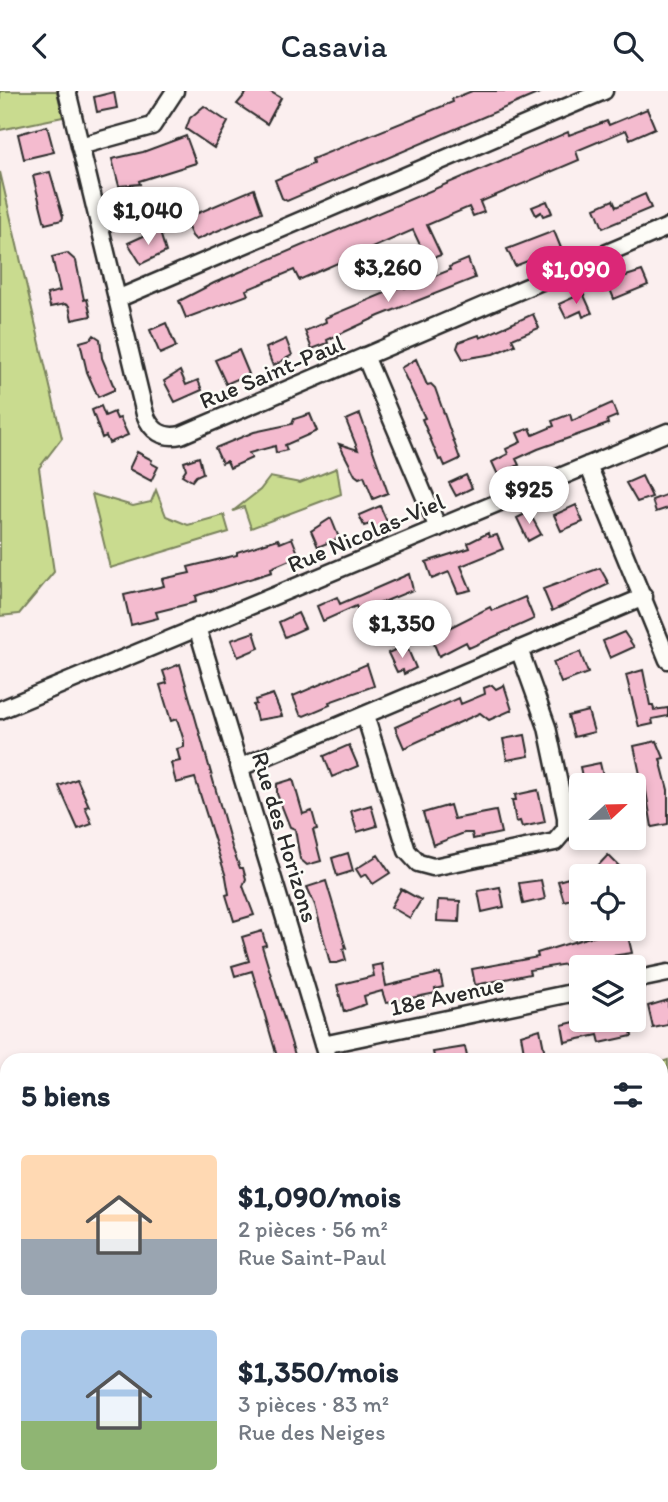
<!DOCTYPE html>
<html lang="fr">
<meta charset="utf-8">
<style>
body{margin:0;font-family:Itim,sans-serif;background:#f2f2f3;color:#1f2937;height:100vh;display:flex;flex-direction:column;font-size:26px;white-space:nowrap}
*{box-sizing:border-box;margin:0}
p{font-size:23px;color:#747a83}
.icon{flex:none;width:38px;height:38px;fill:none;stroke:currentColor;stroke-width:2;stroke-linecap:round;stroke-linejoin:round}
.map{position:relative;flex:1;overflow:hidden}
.details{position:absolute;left:0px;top:962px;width:668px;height:450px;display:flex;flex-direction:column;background:#fff;border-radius:21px 21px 0 0;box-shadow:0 4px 10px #0003}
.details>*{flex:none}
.needle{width:46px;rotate:68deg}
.tools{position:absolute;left:569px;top:682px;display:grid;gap:14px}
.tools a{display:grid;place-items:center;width:77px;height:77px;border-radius:7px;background:#fff;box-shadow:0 4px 10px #0003;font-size:35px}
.price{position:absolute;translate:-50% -60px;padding:0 16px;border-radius:24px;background:#fff;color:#222;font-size:23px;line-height:46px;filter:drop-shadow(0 2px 4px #0008)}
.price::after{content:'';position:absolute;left:50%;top:42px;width:21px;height:16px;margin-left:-10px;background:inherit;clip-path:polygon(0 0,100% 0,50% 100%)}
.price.on{background:#db2777;color:#fff}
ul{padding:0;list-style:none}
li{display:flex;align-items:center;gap:21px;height:175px;padding:0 21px}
li span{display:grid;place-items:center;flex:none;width:196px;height:140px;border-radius:7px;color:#555}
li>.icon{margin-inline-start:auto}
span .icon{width:84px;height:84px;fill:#fffc;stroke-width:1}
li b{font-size:30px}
h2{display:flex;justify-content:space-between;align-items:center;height:84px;padding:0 21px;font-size:30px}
header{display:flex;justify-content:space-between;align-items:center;height:91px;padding:0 21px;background:#fff;font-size:32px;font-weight:600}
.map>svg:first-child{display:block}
.green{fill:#c9db8f;stroke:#7a835d;stroke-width:2}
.building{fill:#f4bbcf;stroke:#2b2b2b;stroke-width:2}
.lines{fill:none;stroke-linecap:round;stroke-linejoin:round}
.minor-casing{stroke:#2b2b2b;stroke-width:21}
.minor{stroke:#fdfcf7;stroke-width:16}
.labels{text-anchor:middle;stroke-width:5;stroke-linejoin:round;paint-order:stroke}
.street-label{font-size:24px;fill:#2b2b2b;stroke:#fdfcf7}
</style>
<header><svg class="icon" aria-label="back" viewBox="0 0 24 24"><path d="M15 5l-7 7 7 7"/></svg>Casavia<svg class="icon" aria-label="search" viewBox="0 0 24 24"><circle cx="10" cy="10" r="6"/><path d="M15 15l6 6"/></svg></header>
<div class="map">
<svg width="668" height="1411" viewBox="0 0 668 1411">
<rect width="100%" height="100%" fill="#fbefef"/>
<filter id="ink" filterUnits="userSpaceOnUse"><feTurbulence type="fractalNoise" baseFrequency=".0143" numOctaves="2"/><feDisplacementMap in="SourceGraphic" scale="14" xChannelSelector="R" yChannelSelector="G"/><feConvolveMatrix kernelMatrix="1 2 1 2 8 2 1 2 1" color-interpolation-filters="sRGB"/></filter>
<g filter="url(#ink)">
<path class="green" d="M0,0H57L63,26L0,39Z
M0,81L62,347L39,377L54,481L19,523L0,525Z
M337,377L341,403L251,437L244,416L233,420L260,399L270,386L300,392Z
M156,399L166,425L188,434L224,424L229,441L110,477L92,403L133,415L151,411Z
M668,969V1255L662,1262V971Z
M7,1128V1204L0,1177V1134Z
M668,1368V1411H552L568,1405H662V1370Z
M54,1405H383L385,1411H56Z"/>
<path class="building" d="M248,0H269L281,7L267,33L237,13Z
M472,0H544L287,110L282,107L275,89L313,73L312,68L453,11L452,8Z
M114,1L117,17L97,21L94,6Z
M204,15L228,31L214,57L186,38L190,27Z
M647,18L655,37L630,48L626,39L576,60L579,69L480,111L484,121L473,125L469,116L427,134L441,164L427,169L413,139L299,189L294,179L246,199L248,204L186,227L179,210L214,192L568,41L569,44L607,30L609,34Z
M47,35L54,61L24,68L18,43Z
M186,45L196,72L139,90L140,93L119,95L112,68L143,61Z
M50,81L63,126L62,129L45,133L33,85Z
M254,98L262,121L196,149L192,145L184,128Z
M645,103L651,117L603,137L595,117L613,109L616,116Z
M547,110L552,122L543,125L541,121L536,124L532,116Z
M159,138L166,161L141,173L128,152Z
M554,140L561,157L515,175L507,158Z
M67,162L76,170L84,209L87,208L91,225L72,229L69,215L65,213L50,216L47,203L60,200L52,166Z
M468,168L475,187L379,225L327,249L328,252L312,258L305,240L326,231L325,227L404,194L405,197L450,179L449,176Z
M642,180L648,194L614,208L607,191Z
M583,202L592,222L583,226L581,220L566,227L559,213Z
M533,223L539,237L512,248L515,254L493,263L463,268L457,257L459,251L479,244L480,247Z
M166,232L176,256L160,263L150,239Z
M94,244L100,248L102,267L114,296V299L98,306L87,281L80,251L91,248Z
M286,248L292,264L273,275L266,257Z
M239,259L249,283L226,293L215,269Z
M416,268L427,294L431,293L435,297L460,368L445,375L442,368L439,369L422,328L425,327L401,277Z
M180,280L186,294L198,289L202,299L175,311L164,290Z
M612,312L617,325L607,329L608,333L538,358L516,368L519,374L498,384L492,371L508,363L506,358L521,351L517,342L530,337L533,344L554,335L552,330L570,323L572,330Z
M101,315L105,325L114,321L117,328L120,327L128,344L109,352L106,345L102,347L92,319Z
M310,323L317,340L285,354L287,359L276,362L275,355L249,362L252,367L230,377L227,370L222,372L215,357L254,341L292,333L294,328Z
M360,323L388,402L373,408L364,385L359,387L355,384L339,353L358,359L346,329Z
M137,361L152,369L151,372L158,376L151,390L129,378Z
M199,366L203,382L196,385L192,390L182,384L186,378L184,371Z
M466,384L472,397L456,405L449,392Z
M642,385L652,406L637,411L626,392Z
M668,403V417L656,421L652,409Z
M576,414L583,431L561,440L554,424Z
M380,415L388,433L373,440L370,433L364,435L359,424Z
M529,421L541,443L528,450L517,427Z
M331,427L339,447L318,456L311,440Z
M488,442L489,446L497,444L503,458L461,475L471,499L458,502L449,481L432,488L426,471L470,457L468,452Z
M292,447L299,465L271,477L272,481L195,505L196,511L156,521L158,527L131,534L124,504L164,495L162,488L190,482L188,476L237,464V461L278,448L280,452Z
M600,477L609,493L552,520L543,498Z
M409,483L413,499L359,521L356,515L323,530L317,515L337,506L340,513Z
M525,506L534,528L469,557L466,551L439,565L431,546L490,516L492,520Z
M298,522L305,537L285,546L279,531Z
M254,541L259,557L238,566L231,549Z
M624,541L634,556L610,567L603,550Z
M406,554L416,577L404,583L403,579L397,581L388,562Z
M580,561L588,582L561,592L553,571Z
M180,573L232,756L240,777H243L246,788L243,795L254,824L234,830L226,804L229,803L226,786L195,687L176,692L171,672L180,670L177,658L184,656V650L177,628L171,630L160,594L167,592L163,580Z
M367,573L374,595L329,611L330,614L304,625L300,623L293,605Z
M643,579L650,614H653L654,619L668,617V625L652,628L653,633L639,636L626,584Z
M492,594L496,598L504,594L512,619L489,629L480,622L404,657L395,636L459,607L461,613L485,603L484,597Z
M273,603L282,625L257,629L253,614L256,613L255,609Z
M588,620L594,641L574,646L568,625Z
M525,644L529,665L507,669L503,648Z
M657,650L664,667L660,668L668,699V733L652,736L644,688H641L634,655Z
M349,654L358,675L332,686L324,665Z
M600,672L605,694L584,695L580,676Z
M77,688L89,715L85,716L92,733L78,738L59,695Z
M293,688L303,723L312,720L317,738L313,739L321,770L307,774L300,768L295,738L290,736L277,703V693Z
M538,699L545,731L522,736L520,730L516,731L512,709H516L515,704Z
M371,714L377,735L357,741L351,720Z
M450,714L454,728L496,720L501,742L473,748L472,742H464L433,754L423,722Z
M348,762L353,780L337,785L332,767Z
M378,764L390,782L373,793L366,783L361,786L356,778Z
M608,764L623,779L616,786H599L593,780Z
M579,784L581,805L564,810L558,790Z
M541,789L545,808L523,813L519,792Z
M326,790L346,857L343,858L346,869L337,872H330L315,814L307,796Z
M500,796L504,816L482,821L478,800Z
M401,798L421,809L410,827L391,816Z
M438,809L460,810L459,831L437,830Z
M262,840L266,854L262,855L295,964L278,969L252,880L235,885L232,875L249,870L242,846Z
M603,842H618L620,847L628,845L632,862L591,868L589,873L585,870L529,879L530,883L475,894L472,878L538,866L537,862Z
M382,873L386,895L440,882L443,896L435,898L436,902L386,912L382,900L364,905L366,913L344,921L337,894L374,885L372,875Z
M668,909V934L653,937L648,915Z
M583,929L585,932L629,929L632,945L600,952L598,944L565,951L562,934Z
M540,938L545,963L525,967L521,944Z
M465,956L468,970H435L433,961Z"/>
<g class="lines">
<g class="minor-casing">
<path id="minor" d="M67,0L145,323C151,340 163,348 181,344L668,136
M80,55L152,35L175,0
M117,208L604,0
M365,265L438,437
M588,374L668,569
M197,536L328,970
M0,619L668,341
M365,624L407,760L418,772L433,776L555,751L566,738V726L547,636L519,558
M241,676L644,506
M634,889L668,882
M323,954L581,900"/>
</g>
<use href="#minor" class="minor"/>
</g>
</g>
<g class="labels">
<g class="street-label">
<text transform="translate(272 281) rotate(-23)" y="8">Rue Saint-Paul</text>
<text transform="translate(366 442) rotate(-23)" y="8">Rue Nicolas-Viel</text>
<text transform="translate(285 746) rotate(73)" y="8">Rue des Horizons</text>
<text transform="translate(447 905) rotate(-12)" y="8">18e Avenue</text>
</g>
</g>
</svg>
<div class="tools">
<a><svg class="needle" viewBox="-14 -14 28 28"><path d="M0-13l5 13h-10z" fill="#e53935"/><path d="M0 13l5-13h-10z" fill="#747a83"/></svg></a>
<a><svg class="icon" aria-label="locate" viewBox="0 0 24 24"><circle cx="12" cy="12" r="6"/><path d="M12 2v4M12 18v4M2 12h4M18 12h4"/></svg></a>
<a><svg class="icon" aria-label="layers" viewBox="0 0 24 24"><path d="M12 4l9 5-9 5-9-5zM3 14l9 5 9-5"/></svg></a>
</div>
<b class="price" style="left:148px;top:156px">$1,040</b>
<b class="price" style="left:388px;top:213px">$3,260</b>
<b class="price on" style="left:576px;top:215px">$1,090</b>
<b class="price" style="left:529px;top:435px">$925</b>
<b class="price" style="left:402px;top:569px">$1,350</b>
<section class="details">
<h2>5 biens<svg class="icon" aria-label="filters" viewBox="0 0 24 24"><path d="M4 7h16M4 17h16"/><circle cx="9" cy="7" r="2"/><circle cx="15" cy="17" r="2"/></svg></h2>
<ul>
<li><span style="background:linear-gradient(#ffd9b3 60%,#9aa5b1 0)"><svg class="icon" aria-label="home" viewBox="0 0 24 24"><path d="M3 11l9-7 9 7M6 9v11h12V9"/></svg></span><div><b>$1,090/mois</b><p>2 pièces · 56 m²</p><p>Rue Saint-Paul</p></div></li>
<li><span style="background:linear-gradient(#a9c7e8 65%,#8fb573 0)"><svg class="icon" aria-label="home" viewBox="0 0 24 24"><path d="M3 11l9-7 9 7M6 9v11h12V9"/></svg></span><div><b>$1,350/mois</b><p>3 pièces · 83 m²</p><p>Rue des Neiges</p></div></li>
</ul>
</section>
</div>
